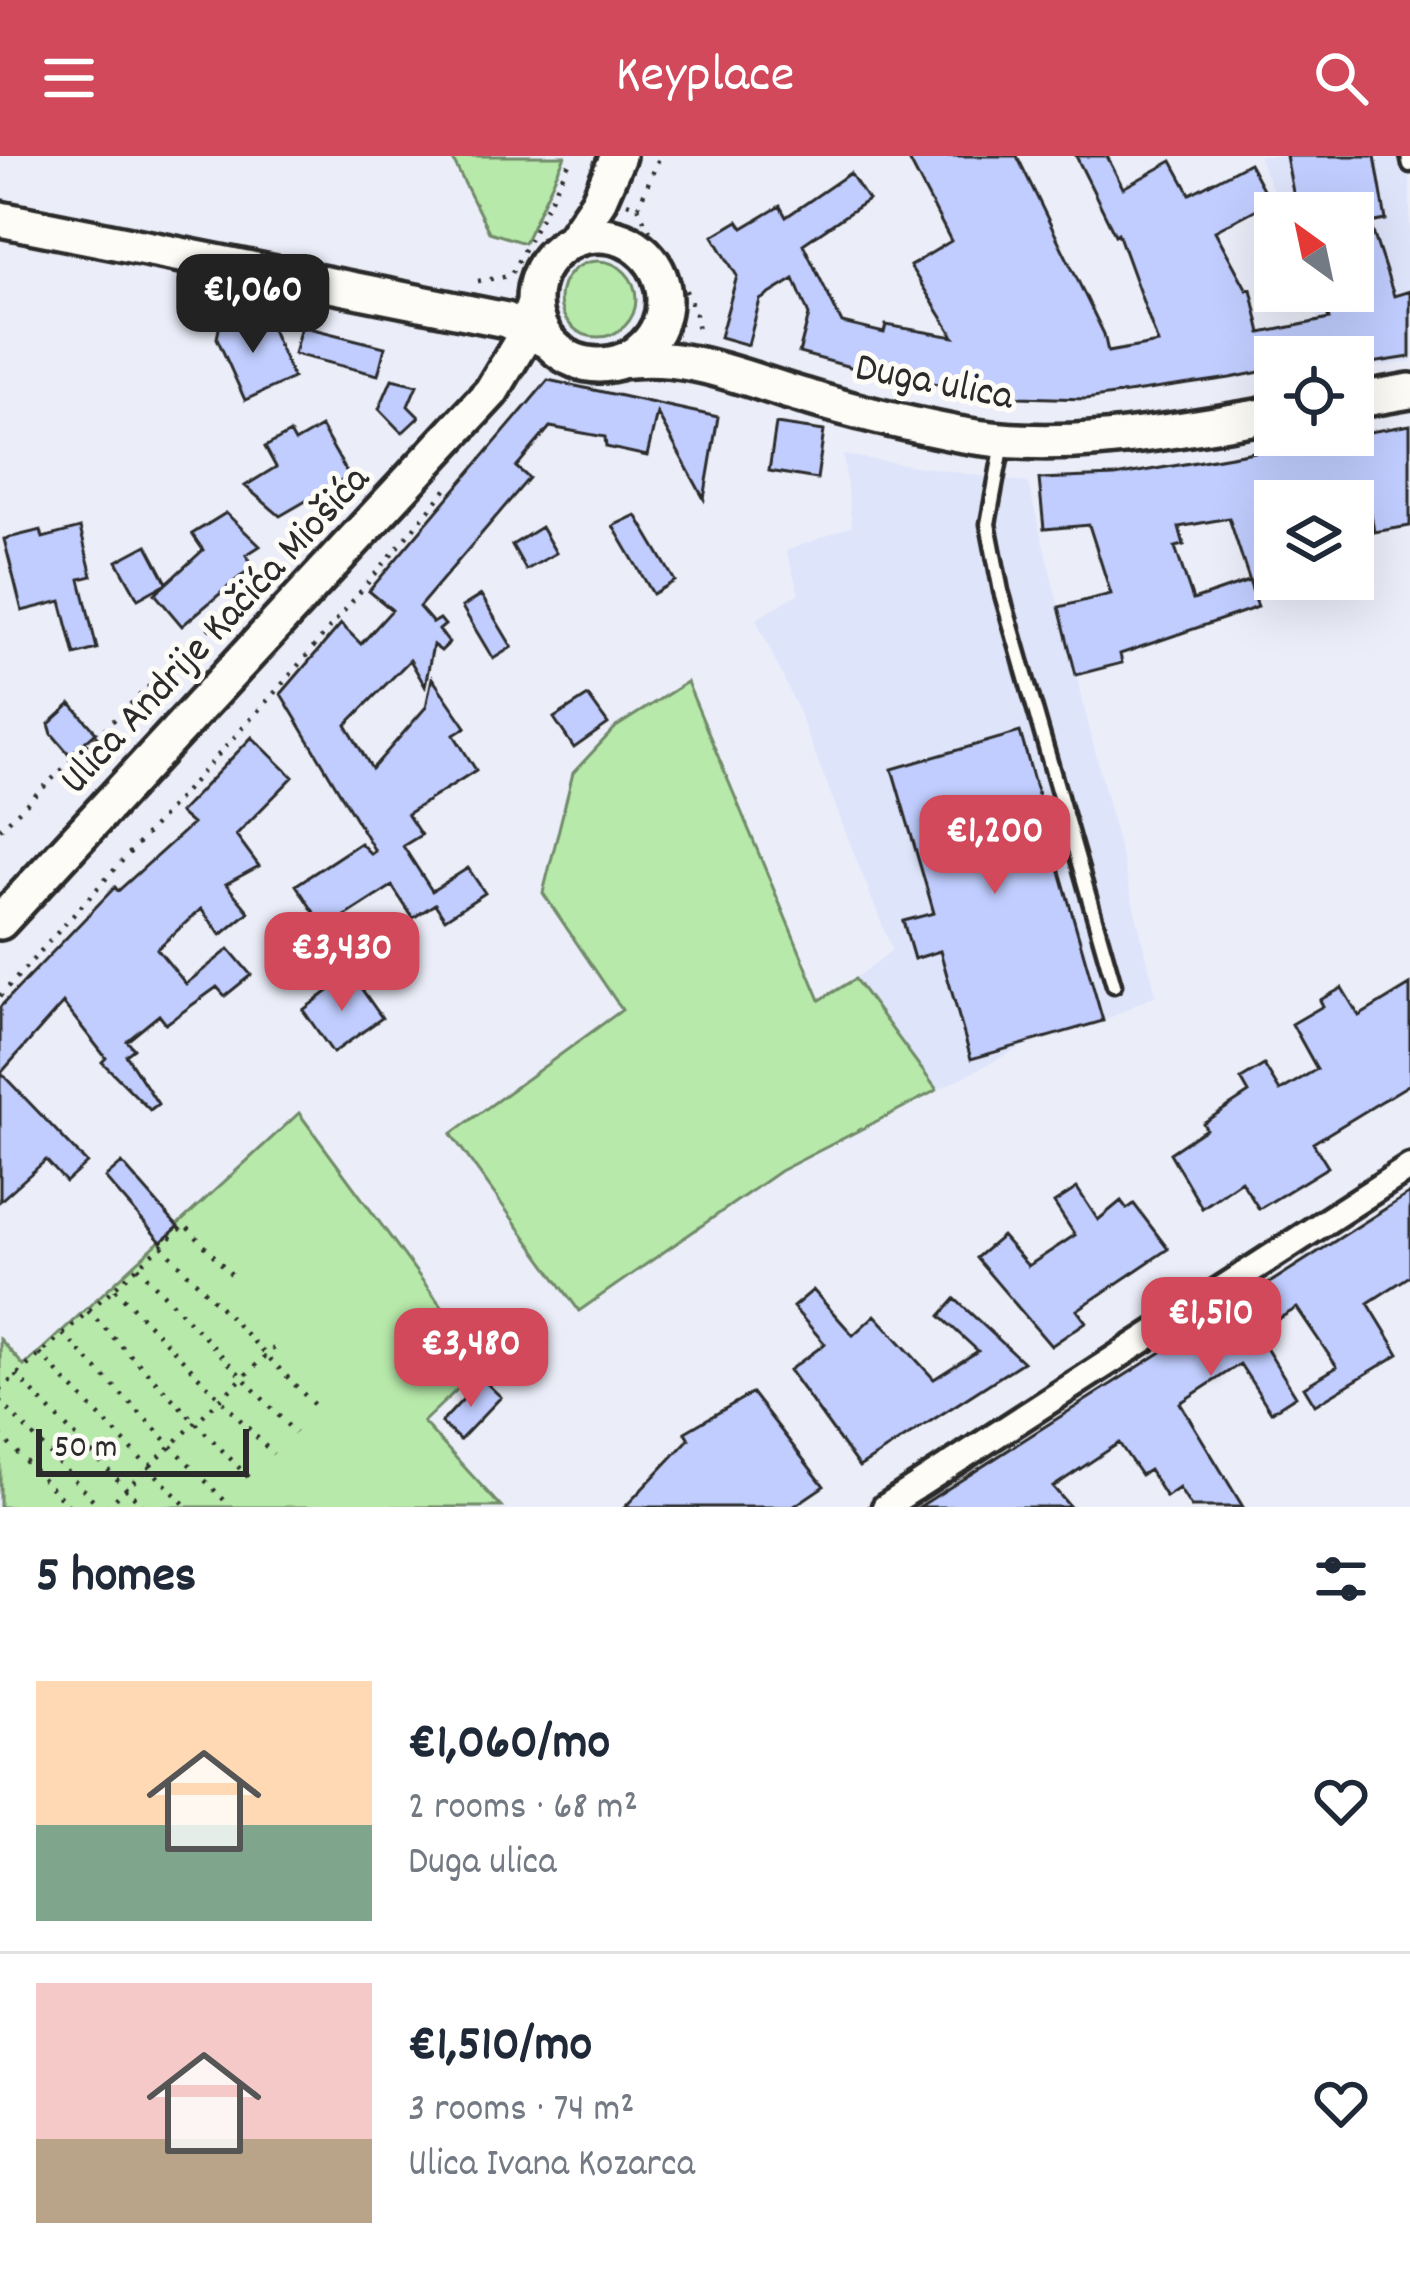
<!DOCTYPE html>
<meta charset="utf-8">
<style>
body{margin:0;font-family:Dekko,sans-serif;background:#f2f2f3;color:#1f2937;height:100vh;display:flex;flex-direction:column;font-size:45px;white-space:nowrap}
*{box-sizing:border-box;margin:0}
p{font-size:39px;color:#747a83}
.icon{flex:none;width:66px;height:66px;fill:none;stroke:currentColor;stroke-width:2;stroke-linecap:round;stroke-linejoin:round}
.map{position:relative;height:1351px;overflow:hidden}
.panel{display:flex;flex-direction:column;background:#fff;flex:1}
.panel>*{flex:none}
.needle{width:78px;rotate:327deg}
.controls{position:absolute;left:1254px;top:36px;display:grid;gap:24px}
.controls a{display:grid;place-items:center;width:120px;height:120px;border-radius:0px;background:#fff;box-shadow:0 12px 48px #0002;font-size:60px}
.scale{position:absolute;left:36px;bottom:30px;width:213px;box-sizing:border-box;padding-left:12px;border:6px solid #2b2b2b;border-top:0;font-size:33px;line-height:42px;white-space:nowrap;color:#2b2b2b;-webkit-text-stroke:9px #fdfcf7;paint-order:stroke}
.price{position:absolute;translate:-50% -102px;padding:0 27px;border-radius:24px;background:#d1495b;color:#fff;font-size:39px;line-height:78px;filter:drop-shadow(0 3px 6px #0008)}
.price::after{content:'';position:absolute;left:50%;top:72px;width:36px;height:27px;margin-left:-18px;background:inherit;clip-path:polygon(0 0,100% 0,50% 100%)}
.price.current{background:#222;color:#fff}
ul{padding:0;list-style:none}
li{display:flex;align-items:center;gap:36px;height:300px;padding:0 36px}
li+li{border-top:3px solid #e0e1e3}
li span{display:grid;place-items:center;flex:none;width:336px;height:240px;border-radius:0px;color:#555}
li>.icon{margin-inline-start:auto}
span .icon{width:144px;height:144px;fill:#fffc;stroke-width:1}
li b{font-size:51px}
h2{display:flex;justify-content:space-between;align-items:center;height:144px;padding:0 36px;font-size:51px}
header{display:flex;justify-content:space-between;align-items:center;height:156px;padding:0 36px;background:#d1495b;color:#fff;font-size:54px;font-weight:600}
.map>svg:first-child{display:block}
.built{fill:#dee4fa}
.green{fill:#b7e9aa;stroke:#718a6a;stroke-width:3}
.building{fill:#c0cdfe;stroke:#2b2b2b;stroke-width:3}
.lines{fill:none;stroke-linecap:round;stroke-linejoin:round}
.lane-casing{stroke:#2b2b2b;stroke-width:21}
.street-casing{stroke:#2b2b2b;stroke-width:33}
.secondary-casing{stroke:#2b2b2b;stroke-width:42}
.path{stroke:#2b2b2b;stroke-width:4.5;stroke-dasharray:3 9;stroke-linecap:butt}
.lane{stroke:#fdfcf7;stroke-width:12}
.street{stroke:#fdfcf7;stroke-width:24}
.secondary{stroke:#fdfcf7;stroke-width:33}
.labels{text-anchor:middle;stroke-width:10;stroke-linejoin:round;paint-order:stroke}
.street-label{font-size:42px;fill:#2b2b2b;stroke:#fdfcf7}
</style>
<header><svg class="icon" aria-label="menu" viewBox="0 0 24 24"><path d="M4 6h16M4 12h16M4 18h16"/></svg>Keyplace<svg class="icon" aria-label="search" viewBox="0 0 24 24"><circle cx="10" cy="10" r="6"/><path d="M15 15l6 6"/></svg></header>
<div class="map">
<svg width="1410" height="1351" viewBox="0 0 1410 1351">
<rect width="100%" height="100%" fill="#ebeef9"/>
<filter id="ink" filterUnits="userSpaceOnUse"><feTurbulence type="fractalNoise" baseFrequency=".00833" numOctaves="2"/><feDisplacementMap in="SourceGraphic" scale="24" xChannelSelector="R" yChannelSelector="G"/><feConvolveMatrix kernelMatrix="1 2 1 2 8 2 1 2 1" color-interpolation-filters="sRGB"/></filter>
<g filter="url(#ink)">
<path class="built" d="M1258,0H1410V206L1353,214V201H1326L1311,135H1353V57H1283Z
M843,299L1028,327L1156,839L1103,865L1038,883L937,934L855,823L892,794L795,547L756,463L799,437L786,395L852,370Z"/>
<path class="green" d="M451,0H565L524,87L489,76Z
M560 143a38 38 0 1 1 76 0a38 38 0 1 1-76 0Z
M687,526L820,844L855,823L937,934L780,1015L579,1155L451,978L622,854L543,737L573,617L616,571Z
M299,957L484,1208L423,1266L501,1351H0V1183L24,1210Z"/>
<path class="building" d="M907,0H1017L1104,178L1108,196L1158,187L1118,77L1115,79L1076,0H1107L1123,32L1172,5L1190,38L1249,7L1270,46L1215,75L1247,134L1251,133L1261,177L1329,163L1320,135H1353V57H1297L1286,0H1375L1386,64L1370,67L1394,140L1410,135V201L1353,210V201H1275V213L1230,222L1086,243L1018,241L876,218L799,197L809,159L794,123L760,144L748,189L720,181L737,120L713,80L738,65L743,72L780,50L786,61L850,17L868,44L803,88L842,167L884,177L886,169L954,181L910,110L951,85Z
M222,159L271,171L293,222L245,244L217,182Z
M301,170L385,191L378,219L294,198Z
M392,223L417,229L408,250L419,261L402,277L379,253Z
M548,224L718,261L704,343L657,257L647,300L606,291L605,281L550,271L516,311L529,322L419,451L433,467L440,463L445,469L439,474L449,487L441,495L433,489L425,530L410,504L346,569L372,613L426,551L432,522L466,571L454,579L476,614L407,658L421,679L403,690L432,735L468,712L485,737L445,763L435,748L413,762L392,730L325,773L296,729L360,687L371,698L375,695L281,538L341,468L361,488L392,454L369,435Z
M776,268L824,275L817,323L769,315Z
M1410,269V370L1374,376L1369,345H1257L1262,381L1279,428L1253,435L1229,362L1179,371L1184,389L1175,391L1193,444L1249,425L1258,451L1120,498L1122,507L1076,519L1059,451L1111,438L1089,369L1044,373L1039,323L1115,320Z
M321,271L349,320L280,360L245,330L276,311L265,291L290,277L295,286Z
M226,357L260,390L246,399L253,410L182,470L155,438L203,394L192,378Z
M636,359L675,425L653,438L613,370Z
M541,371L556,397L526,414L512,389Z
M80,372L92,420L80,423L97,493L75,499L61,445L22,455L4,383L41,374L43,382Z
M147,389L167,427L138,443L117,405Z
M481,439L512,491L493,503L462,451Z
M588,540L608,568L574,592L554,562Z
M71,548L96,576L70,599L52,578L49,568Z
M1020,576L1103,865L971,903L940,795L914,803L903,765L934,757L892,613Z
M252,581L293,621L236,679L259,710L226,728L249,756L221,779L201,753L157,793L186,828L229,793L251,819L225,840L217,831L166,868L159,859L127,885L134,893L126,899L158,948L150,954L102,906L106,902L63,847L1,917L87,1007L66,1026L46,1004L0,1045V851L115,731L118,735L192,668L179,657Z
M351,818L382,862L333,897L303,854Z
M1410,829V928L1313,987L1328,1011L1259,1053L1241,1025L1202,1052L1170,997L1206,973L1203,967L1249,937L1241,923L1264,909L1280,935L1317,913L1292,868L1323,850L1320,844L1342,832L1359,860Z
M122,1007L178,1071L161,1086L105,1022Z
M1077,1032L1098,1064L1121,1045L1127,1053L1134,1048L1168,1093L1077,1154L1086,1166L1051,1190L976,1102L1002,1080L1028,1110L1075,1079L1054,1047Z
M1410,1037V1120L1368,1147L1399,1198L1315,1249L1304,1231L1337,1211L1297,1152L1256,1176L1296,1240L1271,1256L1240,1208L1180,1247L1243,1351H1191L1179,1332L1166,1341L1149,1314L1141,1319L1119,1287L1053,1331L1070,1351H919Z
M813,1134L853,1179L875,1159L934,1223L978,1195L940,1160L955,1143L1023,1206L859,1311L789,1214L825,1188L793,1151Z
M482,1223L501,1241L460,1284L441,1267Z
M752,1237L824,1330L793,1351H625L689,1283L685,1276Z"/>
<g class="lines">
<g class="lane-casing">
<path id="lane" d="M1408,0L1410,9
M1003,287L988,368L1001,435L1114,829"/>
</g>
<g class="street-casing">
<path id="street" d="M885,1351L1410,1011"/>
</g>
<g class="secondary-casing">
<path id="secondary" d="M0,63L506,164L549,186
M534 144a65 65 0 1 1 130 0a65 65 0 1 1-130 0Z
M572,84L598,46L618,0
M621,205C690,196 743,223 807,241C856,256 907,268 958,278C1062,298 1171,275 1275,258
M1353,245L1410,235
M0,766L491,236L521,186L533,150"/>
</g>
<path class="path" d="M627,47L638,51L660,0
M638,51C655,93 697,133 698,179
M478,125L510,120L573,0
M0,673L352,336
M0,840L285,525L451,328
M162,1090L319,1254
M138,1111L295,1277
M115,1133L273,1298
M88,1155L248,1321
M63,1178L225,1345
M40,1198L187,1351
M16,1219L144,1351
M0,1234L185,1069L232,1119
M0,1245L100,1351
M0,1279L70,1351
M107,1351L274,1192"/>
<use href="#lane" class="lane"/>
<use href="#street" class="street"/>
<use href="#secondary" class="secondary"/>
</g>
</g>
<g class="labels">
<g class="street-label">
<text transform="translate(935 222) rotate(11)" y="15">Duga ulica</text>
<text transform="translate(212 471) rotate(-47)" y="15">Ulica Andrije Kačića Miošića</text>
</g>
</g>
</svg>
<div class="controls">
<a><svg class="needle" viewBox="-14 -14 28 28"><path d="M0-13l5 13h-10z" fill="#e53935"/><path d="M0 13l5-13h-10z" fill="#747a83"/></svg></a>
<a><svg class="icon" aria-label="locate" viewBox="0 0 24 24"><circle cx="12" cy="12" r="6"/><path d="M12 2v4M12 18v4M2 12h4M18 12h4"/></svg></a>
<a><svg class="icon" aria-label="layers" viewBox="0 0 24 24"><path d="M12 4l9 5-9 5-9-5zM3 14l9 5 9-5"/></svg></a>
</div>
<div class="scale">50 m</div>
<b class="price current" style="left:253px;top:200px">€1,060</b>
<b class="price" style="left:995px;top:741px">€1,200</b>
<b class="price" style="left:342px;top:858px">€3,430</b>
<b class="price" style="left:1211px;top:1223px">€1,510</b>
<b class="price" style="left:471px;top:1254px">€3,480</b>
</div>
<section class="panel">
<h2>5 homes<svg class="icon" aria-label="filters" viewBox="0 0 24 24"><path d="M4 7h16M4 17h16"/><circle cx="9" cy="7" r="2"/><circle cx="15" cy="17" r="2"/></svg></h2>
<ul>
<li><span style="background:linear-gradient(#ffd9b3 60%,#7fa58c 0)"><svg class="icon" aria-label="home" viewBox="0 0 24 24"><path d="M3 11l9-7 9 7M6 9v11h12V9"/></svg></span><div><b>€1,060/mo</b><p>2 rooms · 68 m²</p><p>Duga ulica</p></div><svg class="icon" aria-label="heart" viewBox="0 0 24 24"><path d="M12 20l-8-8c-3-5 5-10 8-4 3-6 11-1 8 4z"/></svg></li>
<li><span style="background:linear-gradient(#f6c9c9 65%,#b9a48a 0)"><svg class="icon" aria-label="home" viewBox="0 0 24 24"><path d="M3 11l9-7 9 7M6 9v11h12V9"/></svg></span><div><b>€1,510/mo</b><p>3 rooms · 74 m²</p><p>Ulica Ivana Kozarca</p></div><svg class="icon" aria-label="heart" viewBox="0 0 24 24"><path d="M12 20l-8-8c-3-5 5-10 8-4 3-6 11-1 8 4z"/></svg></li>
</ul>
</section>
